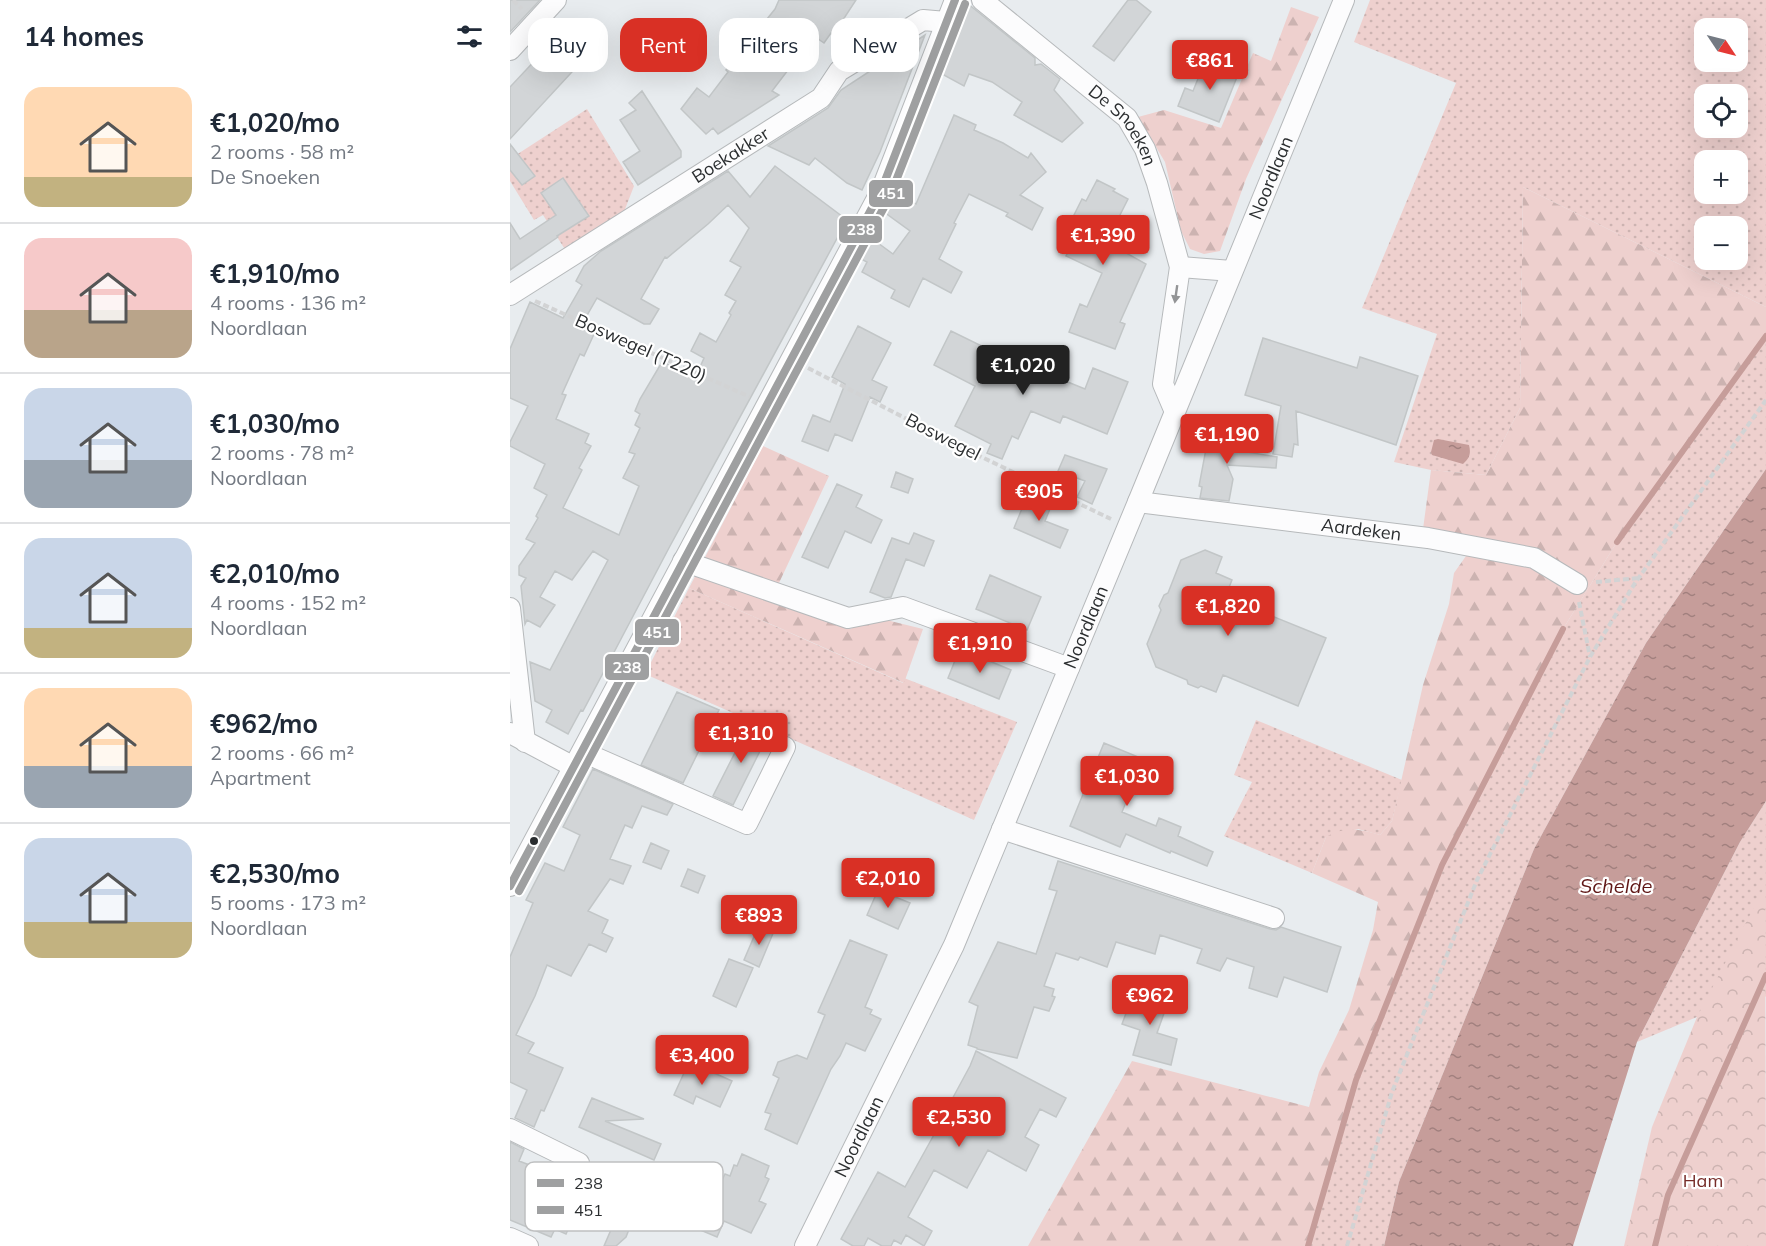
<!DOCTYPE html>
<meta charset="utf-8">
<style>
body{margin:0;font-family:Mulish,sans-serif;background:#f6f6f7;color:#1f2937;height:100vh;display:flex;flex-direction:column;font-size:22px;white-space:nowrap}
*{box-sizing:border-box;margin:0}
p{font-size:20px;color:#747a83}
.icon{flex:none;width:33px;height:33px;fill:none;stroke:currentColor;stroke-width:2;stroke-linecap:round;stroke-linejoin:round}
.map{position:relative;flex:1;overflow:hidden}
.sheet{display:flex;flex-direction:column;background:#fff;width:510px}
.sheet>*{flex:none}
.hud{position:absolute;left:18px;top:18px;width:570px;height:54px;display:flex;gap:12px}
.needle{width:39px;rotate:125deg}
.controls{position:absolute;left:1184px;top:18px;display:grid;gap:12px}
.controls a{display:grid;place-items:center;width:54px;height:54px;border-radius:12px;background:#fff;box-shadow:0 6px 24px #0002;font-size:30px}
.price{position:absolute;translate:-50% -51px;padding:0 14px;border-radius:6px;background:#d93025;color:#fff;font-size:20px;line-height:39px;filter:drop-shadow(0 2px 3px #0008)}
.price::after{content:'';position:absolute;left:50%;top:36px;width:18px;height:14px;margin-left:-9px;background:inherit;clip-path:polygon(0 0,100% 0,50% 100%)}
.price.active{background:#222;color:#fff}
ul{padding:0;list-style:none}
li{display:flex;align-items:center;gap:18px;height:150px;padding:0 24px}
li+li{border-top:2px solid #e0e1e3}
li span{display:grid;place-items:center;flex:none;width:168px;height:120px;border-radius:18px;color:#555}
li>.icon{margin-inline-start:auto}
span .icon{width:72px;height:72px;fill:#fffc;stroke-width:1}
li b{font-size:26px}
h2{display:flex;justify-content:space-between;align-items:center;height:72px;padding:0 24px;font-size:26px}
.tag{padding:0 21px;border-radius:18px;background:#fff;box-shadow:0 6px 24px #0002;font-size:21px;line-height:54px}
.tag.active{background:#d93025;color:#fff}
main{display:flex;flex:1;min-height:0}
.map>svg:first-child{display:block}
.grass{fill:url(#grass-dots);fill-rule:evenodd}
.forest{fill:url(#forest-firs)}
.park{fill:url(#park-crowns)}
.water{fill:url(#water-ripples)}
.lines{fill:none;stroke-linecap:round;stroke-linejoin:round}
.stream{stroke:#c69d9a;stroke-width:6}
.building{fill:#d2d5d7;stroke:#c2c6c7;stroke-width:1.5;fill-rule:evenodd}
.minor-casing{stroke:#b6b9bb;stroke-width:22}
.path{stroke:#d2d3d4;stroke-width:4;stroke-dasharray:6 3;stroke-linecap:butt}
.minor{stroke:#fcfcfd;stroke-width:20}
.bus-1-casing{stroke:#fff;stroke-width:12}
.bus-2-casing{stroke:#fff;stroke-width:12}
.bus-1{stroke:#9fa0a1;stroke-width:8}
.bus-2{stroke:#9fa0a1;stroke-width:8}
.oneway{fill:#939496}
.bus-dot{fill:#2a2d2f;stroke:#fff;stroke-width:2}
.labels{text-anchor:middle;stroke-width:4.5;stroke-linejoin:round;paint-order:stroke}
.street-label{font-size:18px;fill:#2a2d2f;stroke:#fff}
.park-label{font-size:18px;fill:#762c28;stroke:#fff}
.water-label{font-size:20px;font-style:italic;fill:#601716;stroke:#fff}
.key{fill:#fff;stroke:#bfc0c1;stroke-width:1.5}
.key-label{font-size:16px;fill:#2a2d2f}
.line-badge{stroke:#fff;stroke-width:2}
.badge-label{font-size:16px;text-anchor:middle;font-weight:bold;fill:#fff}
</style>
<main>
<section class="sheet">
<h2>14 homes<svg class="icon" aria-label="filters" viewBox="0 0 24 24"><path d="M4 7h16M4 17h16"/><circle cx="9" cy="7" r="2"/><circle cx="15" cy="17" r="2"/></svg></h2>
<ul>
<li><span style="background:linear-gradient(#ffd9b3 75%,#c2b280 0)"><svg class="icon" aria-label="home" viewBox="0 0 24 24"><path d="M3 11l9-7 9 7M6 9v11h12V9"/></svg></span><div><b>€1,020/mo</b><p>2 rooms · 58 m²</p><p>De Snoeken</p></div></li>
<li><span style="background:linear-gradient(#f6c9c9 60%,#b9a48a 0)"><svg class="icon" aria-label="home" viewBox="0 0 24 24"><path d="M3 11l9-7 9 7M6 9v11h12V9"/></svg></span><div><b>€1,910/mo</b><p>4 rooms · 136 m²</p><p>Noordlaan</p></div></li>
<li><span style="background:linear-gradient(#c9d6e8 60%,#9aa5b1 0)"><svg class="icon" aria-label="home" viewBox="0 0 24 24"><path d="M3 11l9-7 9 7M6 9v11h12V9"/></svg></span><div><b>€1,030/mo</b><p>2 rooms · 78 m²</p><p>Noordlaan</p></div></li>
<li><span style="background:linear-gradient(#c9d6e8 75%,#c2b280 0)"><svg class="icon" aria-label="home" viewBox="0 0 24 24"><path d="M3 11l9-7 9 7M6 9v11h12V9"/></svg></span><div><b>€2,010/mo</b><p>4 rooms · 152 m²</p><p>Noordlaan</p></div></li>
<li><span style="background:linear-gradient(#ffd9b3 65%,#9aa5b1 0)"><svg class="icon" aria-label="home" viewBox="0 0 24 24"><path d="M3 11l9-7 9 7M6 9v11h12V9"/></svg></span><div><b>€962/mo</b><p>2 rooms · 66 m²</p><p>Apartment</p></div></li>
<li><span style="background:linear-gradient(#c9d6e8 70%,#c2b280 0)"><svg class="icon" aria-label="home" viewBox="0 0 24 24"><path d="M3 11l9-7 9 7M6 9v11h12V9"/></svg></span><div><b>€2,530/mo</b><p>5 rooms · 173 m²</p><p>Noordlaan</p></div></li>
</ul>
</section>
<div class="map">
<svg width="1256" height="1246" viewBox="0 0 1256 1246">
<defs>
<pattern id="grass-dots" width="8" height="8" patternUnits="userSpaceOnUse" patternTransform="scale(1.5)"><rect width="8" height="8" fill="#eed0ce"/><path d="M2 2h.1M6 6h.1" fill="none" stroke="#ccb3b1" stroke-width="1.8" stroke-linecap="round"/></pattern>
<pattern id="forest-firs" width="22" height="20" patternUnits="userSpaceOnUse" patternTransform="scale(1.5)"><rect width="22" height="20" fill="#eed0ce"/><path d="M5 1l3.5 6h-7zM16 11l3.5 6h-7z" fill="#ccb3b1"/></pattern>
<pattern id="park-crowns" width="20" height="18" patternUnits="userSpaceOnUse" patternTransform="scale(1.5)"><rect width="20" height="18" fill="#eed0ce"/><path d="M2 6a3 3 0 1 1 6 0M12 15a3 3 0 1 1 6 0" fill="none" stroke="#ccb3b1"/></pattern>
<pattern id="water-ripples" width="26" height="14" patternUnits="userSpaceOnUse" patternTransform="scale(1.5)"><rect width="26" height="14" fill="#c69d9a"/><path d="M2 4q2-2 4 0t4 0M15 11q2-2 4 0t4 0" fill="none" stroke="#a1807e"/></pattern>
</defs>
<rect width="100%" height="100%" fill="#e8ecef"/>
<path class="grass" d="M860,0H1256V307L1013,187L1010,408L976,475L921,470L884,462L927,334L852,308L946,83L844,42ZM1194,28H1227V62H1194ZM1194,94H1227V128H1194ZM1194,160H1227V194H1194ZM1194,226H1227V260H1194Z
M77,109L124,186L112,217L58,254L33,215L24,220L0,181V159Z
M1256,336V469L1136,643L1024,849L889,1182L874,1246H798L847,1080L932,865L1053,629L1107,542Z
M179,588L393,683L394,678L507,722L464,820L135,674Z
M746,720L892,780L882,821L870,835L848,829L816,837L802,873L714,836L742,782L724,775Z
M1256,801V996L1223,1035L1187,1017L1127,1042L1230,842Z"/>
<path class="forest" d="M781,7L809,17L736,179L710,251L694,254L680,249L671,231L655,162L628,117L654,110L711,128L743,53L761,61Z
M1013,187L1256,307V336L1107,542L1053,629L932,865L847,1080L798,1246H518L622,1061L799,1107L809,1072L839,1010L863,930L868,902L802,873L816,837C836,826 849,829 870,835L882,821L913,685L939,604L944,573L956,556L913,529L921,470L976,475L1010,408Z
M253,446L319,476L269,583L265,597L341,629L352,614L413,629L394,683L179,588Z"/>
<path class="park" d="M1255,886L1256,1246H1114L1142,1127L1187,1017Z"/>
<path class="water" d="M928,439L959,445C961,453 960,458 953,464L922,455L921,452L924,440Z
M1256,469V801L1230,842L1127,1042L1063,1246H874L889,1182L1024,849L1136,643Z"/>
<g class="lines">
<path class="stream" d="M1107,542L1256,336
M798,1246L846,1080L932,865L1053,629
M1145,1246L1158,1195L1256,975"/>
</g>
<path class="building" d="M0,0H30L0,32Z
M269,0H346L323,35L321,33L314,43L304,36L262,91L269,95L208,134L203,128L196,134L171,109L187,88L199,97L218,72L216,70L265,9Z
M618,0H626L641,12L604,61L583,46Z
M457,3L525,58V65L531,64L550,79L544,90L573,123L552,142L504,115L512,102L482,82L459,74L454,86L430,73Z
M60,23L85,47L0,139V87Z
M415,35L370,152L352,190L337,183L305,158L299,165L258,146L318,108L331,90Z
M696,59L729,72L709,122L668,106L675,88L683,91Z
M132,91L171,151V157L128,185L113,162L130,151L110,120L126,110L119,103Z
M444,115L466,125L464,130L493,143L518,158L521,153L536,172L510,195L533,208L522,230L496,216L498,213L459,194L444,223L446,224L429,259L452,272L441,293L413,278L399,307L381,298L385,290L352,272L357,262L351,259L361,238L383,254L400,231L374,212L383,195H389L406,204Z
M0,144L25,176L12,185L0,170Z
M265,166L337,220L160,546L73,711L71,710L58,734L36,722L42,710L25,701L20,662L40,670L98,560L83,551L62,580L45,571L30,597L45,605L30,627L17,620L15,624L11,586L16,578L9,575V566L25,543L16,539L28,518L26,516L37,495L24,488L35,464L0,446V442L18,406L0,398V349L20,302L53,318L72,285L66,281L74,266L91,251L218,171L240,197ZM218,205L239,228L220,261L231,267L215,295L226,301L219,313L221,315L206,342L190,333L181,351L194,358L186,376L152,362L130,399L125,411L130,414L125,425L130,428L119,452L125,454L113,478L129,486L109,535L53,508L72,470L69,468L81,446L75,443L79,434L46,419L56,395L52,394L70,354L74,356L85,332L71,326L87,298L134,324H140L149,309L131,299L155,257L157,258L198,224Z
M53,178L79,216L47,236L48,237L0,270V223L10,239L46,215L31,193Z
M587,180L605,189L603,191L618,199L610,215L612,216L598,243L636,264L610,322L615,324L605,349L559,332L570,304L577,307L592,273L556,256L559,250L557,248L561,239L555,237L560,228L558,227L572,199L576,201Z
M348,326L381,343L362,380L377,387L370,402L360,397L342,441L325,434L318,451L292,441L303,415L320,422L335,384L322,377Z
M441,331L482,351L477,362L515,381L521,367L575,389L583,368L618,382L597,434L553,416L550,423L521,411L508,439L502,436L492,459L477,453L481,444L445,426L465,386L424,365Z
M753,338L847,368L850,357L908,376L886,445L786,411L788,445L784,444L782,457L763,454L771,406L735,395Z
M703,432L731,438L730,440L733,441L731,451L767,457L766,468L717,465L723,479L719,501L690,498L692,487L689,486L699,433Z
M555,455L597,469L582,504L567,497L575,481L548,471Z
M386,472L403,479L398,493L381,487Z
M327,484L352,495L346,507L372,520L361,543L335,531L318,568L292,557Z
M518,494L542,504L535,521L558,530L550,548L504,528Z
M404,533L424,541L414,566L396,559L381,597L375,598L360,592L382,538L399,544Z
M695,550L712,557L706,573L722,580L715,597L816,638L788,706L713,675L706,692L691,686L688,688L678,684L677,680L646,667L637,644L651,610L649,606L654,595L658,593L671,560Z
M480,575L531,597L517,630L466,609Z
M455,651L501,670L489,699L438,678L448,653L453,655Z
M167,692L209,710L173,783L131,765Z
M240,723L260,731L223,805L203,796Z
M594,743L650,766L642,785L626,778L612,812L646,826L649,818L671,827L668,836L703,852L697,866L661,851L660,853L616,834L610,847L560,826Z
M83,769L163,804L157,815L132,806L122,828L115,825L100,859L121,866L113,884L100,879L78,911L98,920L92,933L103,938L96,952L79,944L61,976L37,965L25,996L6,1035L24,1043L18,1053L53,1068L34,1111L31,1110L24,1127L5,1118L17,1090L0,1082V957L23,903L16,900L35,863L54,871L70,835L53,827Z
M141,843L159,851L151,869L133,862Z
M548,861L760,929L766,930L771,927L831,947L817,992L774,977L767,997L739,988L744,967L717,958L710,971L687,963L692,949L650,935L645,954L606,942L597,967L570,957L568,960L546,953L534,986L544,989L542,996L545,997L539,1011L524,1007L507,1058L467,1049V1048L458,1045L468,1006L459,1002L488,942L526,954L547,891L539,889Z
M178,869L195,876L188,893L171,886Z
M368,890L400,903L388,929L357,915Z
M249,925L264,931L249,967L234,960Z
M340,940L377,955L355,1007L362,1010L360,1014L371,1019L355,1051L336,1043L330,1056L321,1069L287,1144L255,1129L261,1114L255,1112L269,1078L263,1075L268,1062L287,1055L297,1059L315,1015L308,1012Z
M219,959L243,968L226,1007L203,996Z
M627,984L654,995L652,1001L658,1002L647,1033L667,1039L661,1065L623,1055L630,1030L612,1024Z
M466,1051L556,1098L546,1117L530,1109L515,1137L529,1145L516,1171L478,1150L457,1188L424,1170L398,1217L422,1231L414,1246L396,1235L391,1244L384,1240L381,1246H372L358,1238L354,1246H343L331,1239L368,1172L395,1187L441,1104L440,1103L460,1066Z
M179,1062L222,1081L210,1107L186,1096L183,1104L164,1095Z
M82,1098L134,1119L95,1121L151,1144L144,1160L69,1127Z
M0,1142L14,1149L9,1161L64,1182L67,1174L70,1175L89,1204L74,1207L68,1223L62,1221L56,1234L45,1229L41,1237L0,1220Z
M232,1154L259,1166L255,1177L259,1179L249,1201L256,1204L241,1233L214,1221L207,1237L129,1204L116,1237L106,1246H94L122,1181L188,1209L197,1186L207,1191L215,1174L220,1176L224,1165L227,1166Z"/>
<g class="lines">
<g class="minor-casing">
<g id="minor">
<path id="s1" d="M472,0L617,118L635,149L647,183L670,267L653,384L665,412"/>
<path d="M0,50L46,0"/>
<path d="M670,267L722,271"/>
<path id="s2" d="M0,295L311,98L329,71L413,20L436,22"/>
<path id="s3" d="M628,502L918,538L1024,558L1067,584"/>
<path d="M173,561L338,618L393,607L559,668"/>
<path d="M0,608L15,742"/>
<path d="M0,733L64,767"/>
<path d="M73,752L237,824L275,747"/>
<path d="M492,829L764,918"/>
<path d="M0,886L371,191L445,0"/>
<path d="M0,1129L69,1163"/>
<path d="M0,1238L18,1246"/>
<path id="s4" d="M295,1246L444,945L628,502L834,0"/>
</g>
</g>
<path class="path" d="M3,0L12,9
M25,301L240,397
M298,368L459,451L601,519
M1086,582L1129,578
M1069,602L1080,657
M837,1246L882,1092L967,880L1080,657L1125,583L1256,400"/>
<use href="#minor" class="minor"/>
<g class="bus-1-casing">
<path id="bus-1" d="M0,886L371,191L445,0"/>
</g>
<g class="bus-2-casing">
<path id="bus-2" d="M9,891L380,196L455,4"/>
</g>
<use href="#bus-1" class="bus-1"/>
<use href="#bus-2" class="bus-2"/>
</g>
<defs><path id="oneway-solid" d="M-6-.8H1V-3.2L6.5 0L1 3.2V.8H-6Z" transform="scale(1.5)"/></defs>
<use class="oneway" href="#oneway-solid" transform="translate(666 294) rotate(98)"/>
<circle class="bus-dot" cx="24" cy="841" r="5"/>
<g class="labels">
<g class="street-label">
<text dy="6" stroke="none"><textPath href="#s1" startOffset="190">De Snoeken</textPath></text>
<text dy="6" stroke="none"><textPath href="#s2" startOffset="261">Boekakker</textPath></text>
<text dy="6" stroke="none"><textPath href="#s4" startOffset="1166">Noordlaan</textPath></text>
<text transform="translate(131 348) rotate(24)" y="6">Boswegel (T220)</text>
<text transform="translate(433 437) rotate(27)" y="6">Boswegel</text>
<text dy="6" stroke="none"><textPath href="#s3" startOffset="225">Aardeken</textPath></text>
<text dy="6" stroke="none"><textPath href="#s4" startOffset="680">Noordlaan</textPath></text>
<text dy="6" stroke="none"><textPath href="#s4" startOffset="122">Noordlaan</textPath></text>
</g>
<g class="park-label">
<text x="1193" y="1187">Ham</text>
</g>
<g class="water-label">
<text x="1106" y="893">Schelde</text>
</g>
</g>
<rect x="15" y="1162" width="198" height="69" rx="9" class="key"/>
<rect x="27" y="1179" width="27" height="8" fill="#9fa0a1"/>
<rect x="27" y="1206" width="27" height="8" fill="#9fa0a1"/>
<g class="key-label">
<text x="64" y="1189">238</text>
<text x="64" y="1216">451</text>
</g>
<g class="line-badge">
<rect x="358" y="179" width="46" height="29" rx="6" fill="#9fa0a1"/>
<rect x="328" y="215" width="45" height="29" rx="6" fill="#9fa0a1"/>
<rect x="124" y="618" width="46" height="28" rx="6" fill="#9fa0a1"/>
<rect x="94" y="653" width="46" height="28" rx="6" fill="#9fa0a1"/>
</g>
<g class="badge-label">
<text x="381" y="199">451</text>
<text x="351" y="235">238</text>
<text x="147" y="638">451</text>
<text x="117" y="673">238</text>
</g>
</svg>
<div class="controls">
<a><svg class="needle" viewBox="-14 -14 28 28"><path d="M0-13l5 13h-10z" fill="#e53935"/><path d="M0 13l5-13h-10z" fill="#747a83"/></svg></a>
<a><svg class="icon" aria-label="locate" viewBox="0 0 24 24"><circle cx="12" cy="12" r="6"/><path d="M12 2v4M12 18v4M2 12h4M18 12h4"/></svg></a>
<a>+</a>
<a>−</a>
</div>
<b class="price" style="left:700px;top:91px">€861</b>
<b class="price" style="left:593px;top:266px">€1,390</b>
<b class="price active" style="left:513px;top:396px">€1,020</b>
<b class="price" style="left:717px;top:465px">€1,190</b>
<b class="price" style="left:529px;top:522px">€905</b>
<b class="price" style="left:718px;top:637px">€1,820</b>
<b class="price" style="left:470px;top:674px">€1,910</b>
<b class="price" style="left:231px;top:764px">€1,310</b>
<b class="price" style="left:617px;top:807px">€1,030</b>
<b class="price" style="left:378px;top:909px">€2,010</b>
<b class="price" style="left:249px;top:946px">€893</b>
<b class="price" style="left:640px;top:1026px">€962</b>
<b class="price" style="left:192px;top:1086px">€3,400</b>
<b class="price" style="left:449px;top:1148px">€2,530</b>
<div class="hud">
<a class="tag">Buy</a>
<a class="tag active">Rent</a>
<a class="tag">Filters</a>
<a class="tag">New</a>
</div>
</div>
</main>
